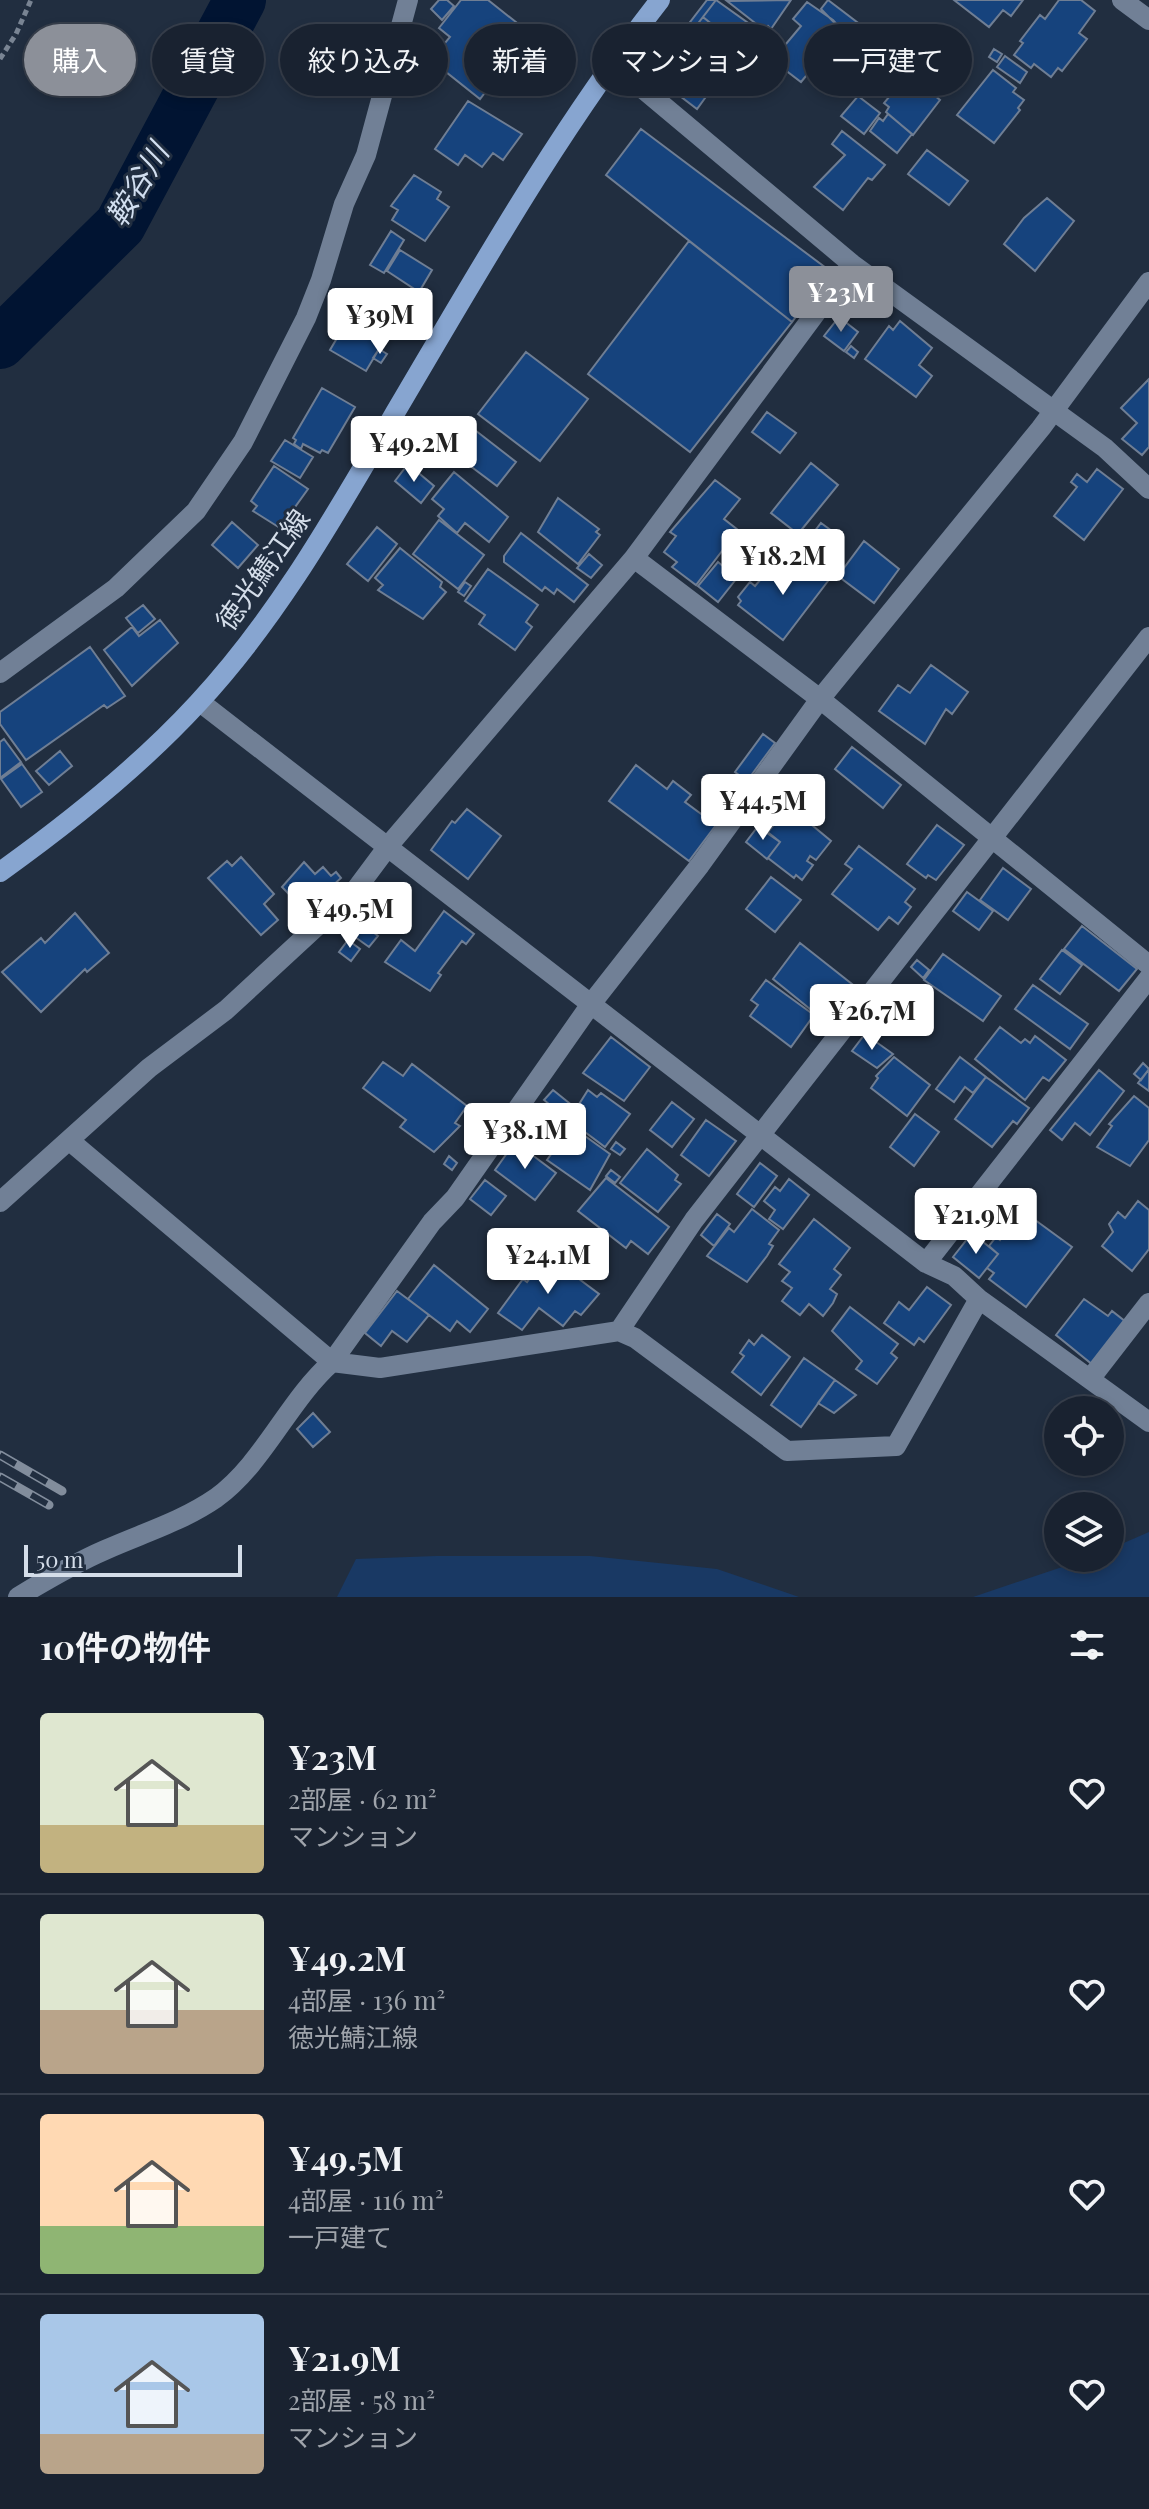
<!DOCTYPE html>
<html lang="ja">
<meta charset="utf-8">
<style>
body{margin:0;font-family:"Playfair Display","Noto Sans JP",serif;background:#222a38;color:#f1f3f6;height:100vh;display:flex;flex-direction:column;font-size:30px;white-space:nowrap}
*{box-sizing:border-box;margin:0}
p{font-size:26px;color:#9fa4ab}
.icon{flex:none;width:44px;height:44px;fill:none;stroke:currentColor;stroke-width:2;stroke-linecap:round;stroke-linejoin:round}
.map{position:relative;height:1597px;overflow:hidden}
.panel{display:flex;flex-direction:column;background:#192230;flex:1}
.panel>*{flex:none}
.banner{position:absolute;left:24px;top:24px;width:1102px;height:72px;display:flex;gap:16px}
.buttons{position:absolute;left:1044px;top:1396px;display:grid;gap:16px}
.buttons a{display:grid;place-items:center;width:80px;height:80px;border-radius:50%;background:#192230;box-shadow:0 4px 12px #0003,0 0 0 2px #373f4c;font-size:40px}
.scale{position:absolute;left:24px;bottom:20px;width:218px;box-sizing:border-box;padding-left:8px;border:4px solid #d4dde9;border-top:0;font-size:22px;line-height:28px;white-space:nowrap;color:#d4dde9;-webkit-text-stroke:6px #212e40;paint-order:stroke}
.price{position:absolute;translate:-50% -68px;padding:0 18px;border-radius:8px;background:#fff;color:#222;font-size:26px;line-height:52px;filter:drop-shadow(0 2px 4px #0008)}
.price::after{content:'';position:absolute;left:50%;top:48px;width:24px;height:18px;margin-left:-12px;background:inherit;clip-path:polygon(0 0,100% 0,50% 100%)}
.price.selected{background:#8c9099;color:#fff}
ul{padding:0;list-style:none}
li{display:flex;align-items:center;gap:24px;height:200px;padding:0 40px}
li+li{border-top:2px solid #373f4c}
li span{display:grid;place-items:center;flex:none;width:224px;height:160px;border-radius:8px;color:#555}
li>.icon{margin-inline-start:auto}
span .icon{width:96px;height:96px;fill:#fffc;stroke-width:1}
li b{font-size:34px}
h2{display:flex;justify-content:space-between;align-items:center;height:96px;padding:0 40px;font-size:34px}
.tag{padding:0 28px;border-radius:36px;background:#192230;box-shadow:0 4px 12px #0003,0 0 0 2px #373f4c;font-size:28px;line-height:72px}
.tag.selected{background:#8c9099;color:#fff}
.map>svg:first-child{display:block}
.green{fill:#193964}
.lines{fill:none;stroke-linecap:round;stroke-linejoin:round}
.stream{stroke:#011432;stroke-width:9}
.river{stroke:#011432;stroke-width:52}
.building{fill:#16437d;stroke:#6f7e94;stroke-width:2}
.path{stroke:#798493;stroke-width:5;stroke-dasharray:6 4;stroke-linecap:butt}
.minor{stroke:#718096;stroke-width:20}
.major{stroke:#87a5d0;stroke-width:20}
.rail-casing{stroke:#828d9c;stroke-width:9}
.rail{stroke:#212e40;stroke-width:6;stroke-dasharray:18;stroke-linecap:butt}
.labels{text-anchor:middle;stroke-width:6;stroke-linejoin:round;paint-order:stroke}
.street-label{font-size:28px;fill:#d4dde9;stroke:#212e40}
.water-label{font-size:30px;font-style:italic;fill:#d2dff0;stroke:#212e40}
</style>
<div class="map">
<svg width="1149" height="1597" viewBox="0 0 1149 1597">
<rect width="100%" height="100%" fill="#212e40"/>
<path class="green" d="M1149,1532V1597H973L1089,1558H1110V1549Z
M436,1556H590L717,1569L799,1597H337L356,1559Z"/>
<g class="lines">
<path class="stream" d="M0,364L8,334"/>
<path class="river" d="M0,343L120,225L240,0"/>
</g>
<path class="building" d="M439,0H447L454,6L442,20L431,9Z
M461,0H488L536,38L520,58L515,54L480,99L431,60L450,37L439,28Z
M707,0H716L676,52L671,47Z
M716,0L765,35L750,55L703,17Z
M791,0L771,29L768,26L764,30L727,1Z
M828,0L866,29L859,37L853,32L849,38L821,9Z
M954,0H1023L1011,16L1003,10L989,27Z
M1059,0H1081L1095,11L1079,33L1087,39L1062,71L1058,68L1051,77L1034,64L1031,68L1014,55L1023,43L1020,41L1040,15L1045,19Z
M807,2L833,20L849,38L844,43L849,47L832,67L820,59L801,82L776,63L775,57L801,26L793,19Z
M703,17L750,55L724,87L676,52Z
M671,47L716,83L697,109L650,73Z
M994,49L1002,54L997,62L989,57Z
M1005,56L1027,72L1020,83L997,67Z
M993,70L1016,88L1013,92L1024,100L1018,108L1020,110L994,143L957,115Z
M908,74L940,100L913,135L886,112L889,107L884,103Z
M858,96L880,113L864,134L841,116Z
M468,101L522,134L503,160L493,153L482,167L465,155L458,165L435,149Z
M888,114L912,134L897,153L870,131L879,118L883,121Z
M641,129L830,271L792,322L606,175Z
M842,131L885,165L872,180L868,178L843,210L814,187L845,155L832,144Z
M927,150L968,181L949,205L908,174Z
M414,175L441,192L437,199L449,207L425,241L392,220L398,210L391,206Z
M1047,198L1074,221L1035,271L1004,244L1024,218Z
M391,231L404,240L384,273L370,265Z
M689,241L792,322L690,452L588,374Z
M400,250L432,270L419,292L387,271Z
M356,306L392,327L366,371L330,350Z
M839,317L858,332L844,351L824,336Z
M900,321L932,348L919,365L932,376L916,397L865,359L889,326L893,330Z
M851,346L858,352L854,358L846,352Z
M379,349L387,354L381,363L373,358Z
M526,352L588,399L540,461L478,414Z
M1149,379V447L1142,455L1122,439L1137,423L1121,408Z
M322,388L355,407L328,453L322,450L320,453L303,444L301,449L294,444L296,440L293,438Z
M767,412L796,433L780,453L752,432Z
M471,427L516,462L497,486L449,450Z
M285,440L313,457L300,478L271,461Z
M811,463L838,485L798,534L771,513Z
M408,464L434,486L421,503L395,481Z
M274,466L308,489L280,528L253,511L257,506L251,501Z
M1097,469L1123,489L1084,540L1054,516L1077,487L1071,482L1077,474L1087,482Z
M454,472L508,517L489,542L465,523L457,533L438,516L444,509L432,499Z
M715,480L740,499L724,519L738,530L696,585L672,567L677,562L664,552L676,536L670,532Z
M558,498L599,529L596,532L600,535L578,564L538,532Z
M439,520L484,555L458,589L413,554Z
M232,522L258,545L238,568L212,545Z
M821,523L836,534L816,560L801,549Z
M377,527L397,544L368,581L347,564Z
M521,533L588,585L574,602L557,589L554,594L545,587L542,591L504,562V556Z
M864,541L899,569L874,603L838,576Z
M400,548L442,582L440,587L446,592L423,619L378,590L383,585L375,578Z
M589,554L602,565L591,578L577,568Z
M796,556L828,581L783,640L738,605L741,601L738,597L750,582L755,586L767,572L777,580Z
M718,562L737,578L718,602L698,586Z
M488,569L538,605L526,622L532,627L515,650L479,624L485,615L465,601Z
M465,582L471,586L464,596L458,592Z
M143,605L155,619L138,633L126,618Z
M160,620L178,643L132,686L104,650L132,627L139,636Z
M90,647L125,696L107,708L104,705L26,760L0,724V712Z
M931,665L968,692L952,714L946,709L925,744L879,711L898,685L910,693Z
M763,734L775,743L747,781L735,772Z
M4,739L21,762L0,778V742Z
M852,747L901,785L883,808L835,769Z
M60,751L72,766L49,785L36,771Z
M22,764L42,792L21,807L1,779Z
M636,765L667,789L673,781L691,795L685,802L716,825L689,861L609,801Z
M789,806L831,841L816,860L810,856L807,861L813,865L802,880L796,875L794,878L768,858L780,842L767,833Z
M467,809L501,836L468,879L431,850L452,821L455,823Z
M759,825L780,842L767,859L746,842Z
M937,825L964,845L936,880L928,875L926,878L907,864Z
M859,846L915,889L905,902L911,907L898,924L889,917L878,930L832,894L852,869L845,864Z
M241,857L274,894L264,904L278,920L261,935L208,878L227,861L232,866Z
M304,862L315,874L323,867L331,876L336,872L341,878L305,911L282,887Z
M1003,868L1031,889L1008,920L980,900Z
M771,877L801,900L775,932L746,909Z
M967,892L993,911L979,930L953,911Z
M444,911L474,934L466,944L462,941L438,973L441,975L430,991L385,962L401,940L415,951Z
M75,913L109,953L87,972L85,969L41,1012L2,972L41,938L45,943Z
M353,916L378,936L369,947L344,929Z
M1082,926L1137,969L1119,991L1064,949Z
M348,940L360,949L351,961L339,952Z
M800,943L857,988L844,1006L830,995L815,1013L773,979Z
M1062,950L1082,965L1060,994L1040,979Z
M943,954L1001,996L983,1021L924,980Z
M917,960L929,970L923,978L911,967Z
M766,980L814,1015L791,1047L750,1016L758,1005L751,1000Z
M1033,985L1088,1024L1070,1049L1015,1009Z
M1000,1027L1021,1043L1025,1039L1030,1043L1035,1036L1066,1060L1049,1081L1043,1077L1025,1100L975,1059Z
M865,1034L893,1054L877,1068L852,1051Z
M611,1037L650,1067L624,1101L583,1073Z
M894,1057L930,1085L907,1116L871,1088L878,1078L876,1076Z
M960,1057L986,1077L973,1093L965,1087L954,1102L936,1089Z
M383,1062L403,1076L412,1064L467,1106L455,1123L460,1126L434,1152L400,1127L406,1120L363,1088Z
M1143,1063L1149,1069L1141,1080L1134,1074Z
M1149,1069V1091L1138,1083Z
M1099,1070L1124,1091L1090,1135L1075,1123L1062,1140L1050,1130Z
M986,1077L1029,1108L1017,1124L1013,1121L992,1147L955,1119Z
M553,1090L574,1107L566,1118L544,1100Z
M588,1090L597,1097L601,1093L630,1114L605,1147L569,1120Z
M1134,1096L1149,1108V1140L1130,1166L1097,1147L1112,1126L1109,1124Z
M672,1102L694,1119L672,1147L650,1130Z
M915,1114L939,1132L914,1166L890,1147Z
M706,1120L736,1141L709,1176L681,1155Z
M571,1126L610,1154L590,1190L547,1160Z
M515,1142L556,1173L535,1200L495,1170Z
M616,1142L625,1149L620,1155L611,1149Z
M647,1149L678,1175L675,1180L681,1184L658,1212L620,1183Z
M449,1156L457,1163L452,1170L444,1164Z
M760,1163L777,1176L754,1207L737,1194Z
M611,1170L620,1177L615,1183L606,1176Z
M606,1178L669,1227L648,1254L631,1241L626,1248L578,1211Z
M789,1179L809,1195L783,1229L769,1219L775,1210L764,1201L775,1187L780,1191Z
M485,1180L506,1196L491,1215L470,1199Z
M1138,1201L1149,1210V1249L1132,1271L1102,1246L1113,1232L1109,1224L1118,1212L1125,1218Z
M752,1209L779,1230L769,1244L773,1246L767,1256L747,1282L707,1256L729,1228L734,1232Z
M717,1214L730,1224L714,1246L701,1235Z
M1031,1217L1072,1247L1026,1307L989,1279L994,1273L987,1268L998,1254L989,1246L996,1237L1000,1240L1009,1227L1018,1233Z
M814,1219L850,1248L834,1269L841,1275L830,1289L837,1294L833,1303L823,1316L809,1304L800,1315L782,1301L792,1288L782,1281L790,1272L779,1264Z
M972,1233L998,1254L979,1278L953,1257Z
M547,1255L599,1294L581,1315L575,1311L563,1326L539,1308L522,1330L498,1313L523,1279L527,1282Z
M434,1265L488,1309L470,1332L457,1321L450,1331L408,1299Z
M927,1287L951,1305L924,1342L919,1338L914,1345L884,1323L899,1302L909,1310Z
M397,1291L429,1315L407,1342L392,1331L381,1346L365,1333Z
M1084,1299L1108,1316L1112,1311L1126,1322L1093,1365L1056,1335Z
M850,1307L898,1344L891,1353L897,1358L877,1384L856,1369L862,1361L832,1331Z
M762,1335L790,1357L761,1395L732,1372L744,1356L740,1353L749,1340L754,1345Z
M804,1358L835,1380L801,1427L771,1405Z
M835,1380L856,1395L834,1413L818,1403Z
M313,1413L330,1432L313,1447L297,1429Z"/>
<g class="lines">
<path class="path" d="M0,59L16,34L31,0"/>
<path class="minor" d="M1122,0L1149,20
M611,62L852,264L1105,448L1149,489
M634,558L820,699L1149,965
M0,673L116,588L196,511L243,442L306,318L321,280L344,204L366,155L408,0
M200,702L926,1263L954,1276L979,1299L1149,1422
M70,1141L332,1362L380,1368L619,1331L635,1338L787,1451L896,1446L979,1299
M0,1202L149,1068L226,1010L354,892L389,845L634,558L852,264
M926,1263L1149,978
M619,1331L694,1220L1149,637
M1090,1379L1149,1303
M18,1597C46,1580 75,1563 105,1550C143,1533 181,1522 216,1498C264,1463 288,1401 332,1362L432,1222L455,1198L591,1004L700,865L820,699L1041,428L1149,282"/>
<path class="major" d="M0,872C70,822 140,766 198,703C277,618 334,517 392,418C476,276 558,130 660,0"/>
<g class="rail-casing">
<path id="rail" d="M0,1455L62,1491
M0,1477L49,1505"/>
</g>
<use href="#rail" class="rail"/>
</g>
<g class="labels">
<g class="street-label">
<text transform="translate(263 570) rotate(-55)" y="10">徳光鯖江線</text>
</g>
<g class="water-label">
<text transform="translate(138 185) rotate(-59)" y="10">鞍谷川</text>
</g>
</g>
</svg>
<div class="buttons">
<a><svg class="icon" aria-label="locate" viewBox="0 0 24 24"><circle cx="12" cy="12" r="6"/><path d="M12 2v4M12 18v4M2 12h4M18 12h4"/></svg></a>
<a><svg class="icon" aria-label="layers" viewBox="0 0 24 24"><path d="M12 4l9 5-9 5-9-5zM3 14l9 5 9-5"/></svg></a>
</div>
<div class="scale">50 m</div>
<b class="price selected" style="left:841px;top:334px">¥23M</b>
<b class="price" style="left:380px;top:356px">¥39M</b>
<b class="price" style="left:414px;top:484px">¥49.2M</b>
<b class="price" style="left:783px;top:597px">¥18.2M</b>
<b class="price" style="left:763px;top:842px">¥44.5M</b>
<b class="price" style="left:350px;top:950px">¥49.5M</b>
<b class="price" style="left:872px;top:1052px">¥26.7M</b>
<b class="price" style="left:525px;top:1171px">¥38.1M</b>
<b class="price" style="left:976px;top:1256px">¥21.9M</b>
<b class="price" style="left:548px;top:1296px">¥24.1M</b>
<div class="banner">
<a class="tag selected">購入</a>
<a class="tag">賃貸</a>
<a class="tag">絞り込み</a>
<a class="tag">新着</a>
<a class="tag">マンション</a>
<a class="tag">一戸建て</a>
</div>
</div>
<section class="panel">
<h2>10件の物件<svg class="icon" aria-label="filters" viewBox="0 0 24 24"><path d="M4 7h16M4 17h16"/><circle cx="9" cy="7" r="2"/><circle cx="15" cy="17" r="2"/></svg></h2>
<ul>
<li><span style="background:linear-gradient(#dfe7d0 70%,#c2b280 0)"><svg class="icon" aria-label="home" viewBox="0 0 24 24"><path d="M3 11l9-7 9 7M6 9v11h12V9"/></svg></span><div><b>¥23M</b><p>2部屋 · 62 m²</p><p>マンション</p></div><svg class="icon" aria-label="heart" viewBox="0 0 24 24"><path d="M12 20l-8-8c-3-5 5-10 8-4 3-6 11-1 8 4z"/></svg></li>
<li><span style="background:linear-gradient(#dfe7d0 60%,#b9a48a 0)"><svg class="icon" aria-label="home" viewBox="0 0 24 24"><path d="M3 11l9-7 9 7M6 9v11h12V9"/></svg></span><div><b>¥49.2M</b><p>4部屋 · 136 m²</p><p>徳光鯖江線</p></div><svg class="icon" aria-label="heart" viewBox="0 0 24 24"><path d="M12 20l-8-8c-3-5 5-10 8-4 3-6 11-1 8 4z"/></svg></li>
<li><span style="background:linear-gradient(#ffd9b3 70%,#8fb573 0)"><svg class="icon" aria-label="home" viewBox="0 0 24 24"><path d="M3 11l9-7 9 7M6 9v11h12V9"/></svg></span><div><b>¥49.5M</b><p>4部屋 · 116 m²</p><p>一戸建て</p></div><svg class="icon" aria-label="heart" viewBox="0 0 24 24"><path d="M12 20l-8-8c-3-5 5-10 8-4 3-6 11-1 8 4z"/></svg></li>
<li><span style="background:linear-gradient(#a9c7e8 75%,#b9a48a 0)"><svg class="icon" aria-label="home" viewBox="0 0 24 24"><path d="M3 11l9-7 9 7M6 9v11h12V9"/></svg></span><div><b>¥21.9M</b><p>2部屋 · 58 m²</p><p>マンション</p></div><svg class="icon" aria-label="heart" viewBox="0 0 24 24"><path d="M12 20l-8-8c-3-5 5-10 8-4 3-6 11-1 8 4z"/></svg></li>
</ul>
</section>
